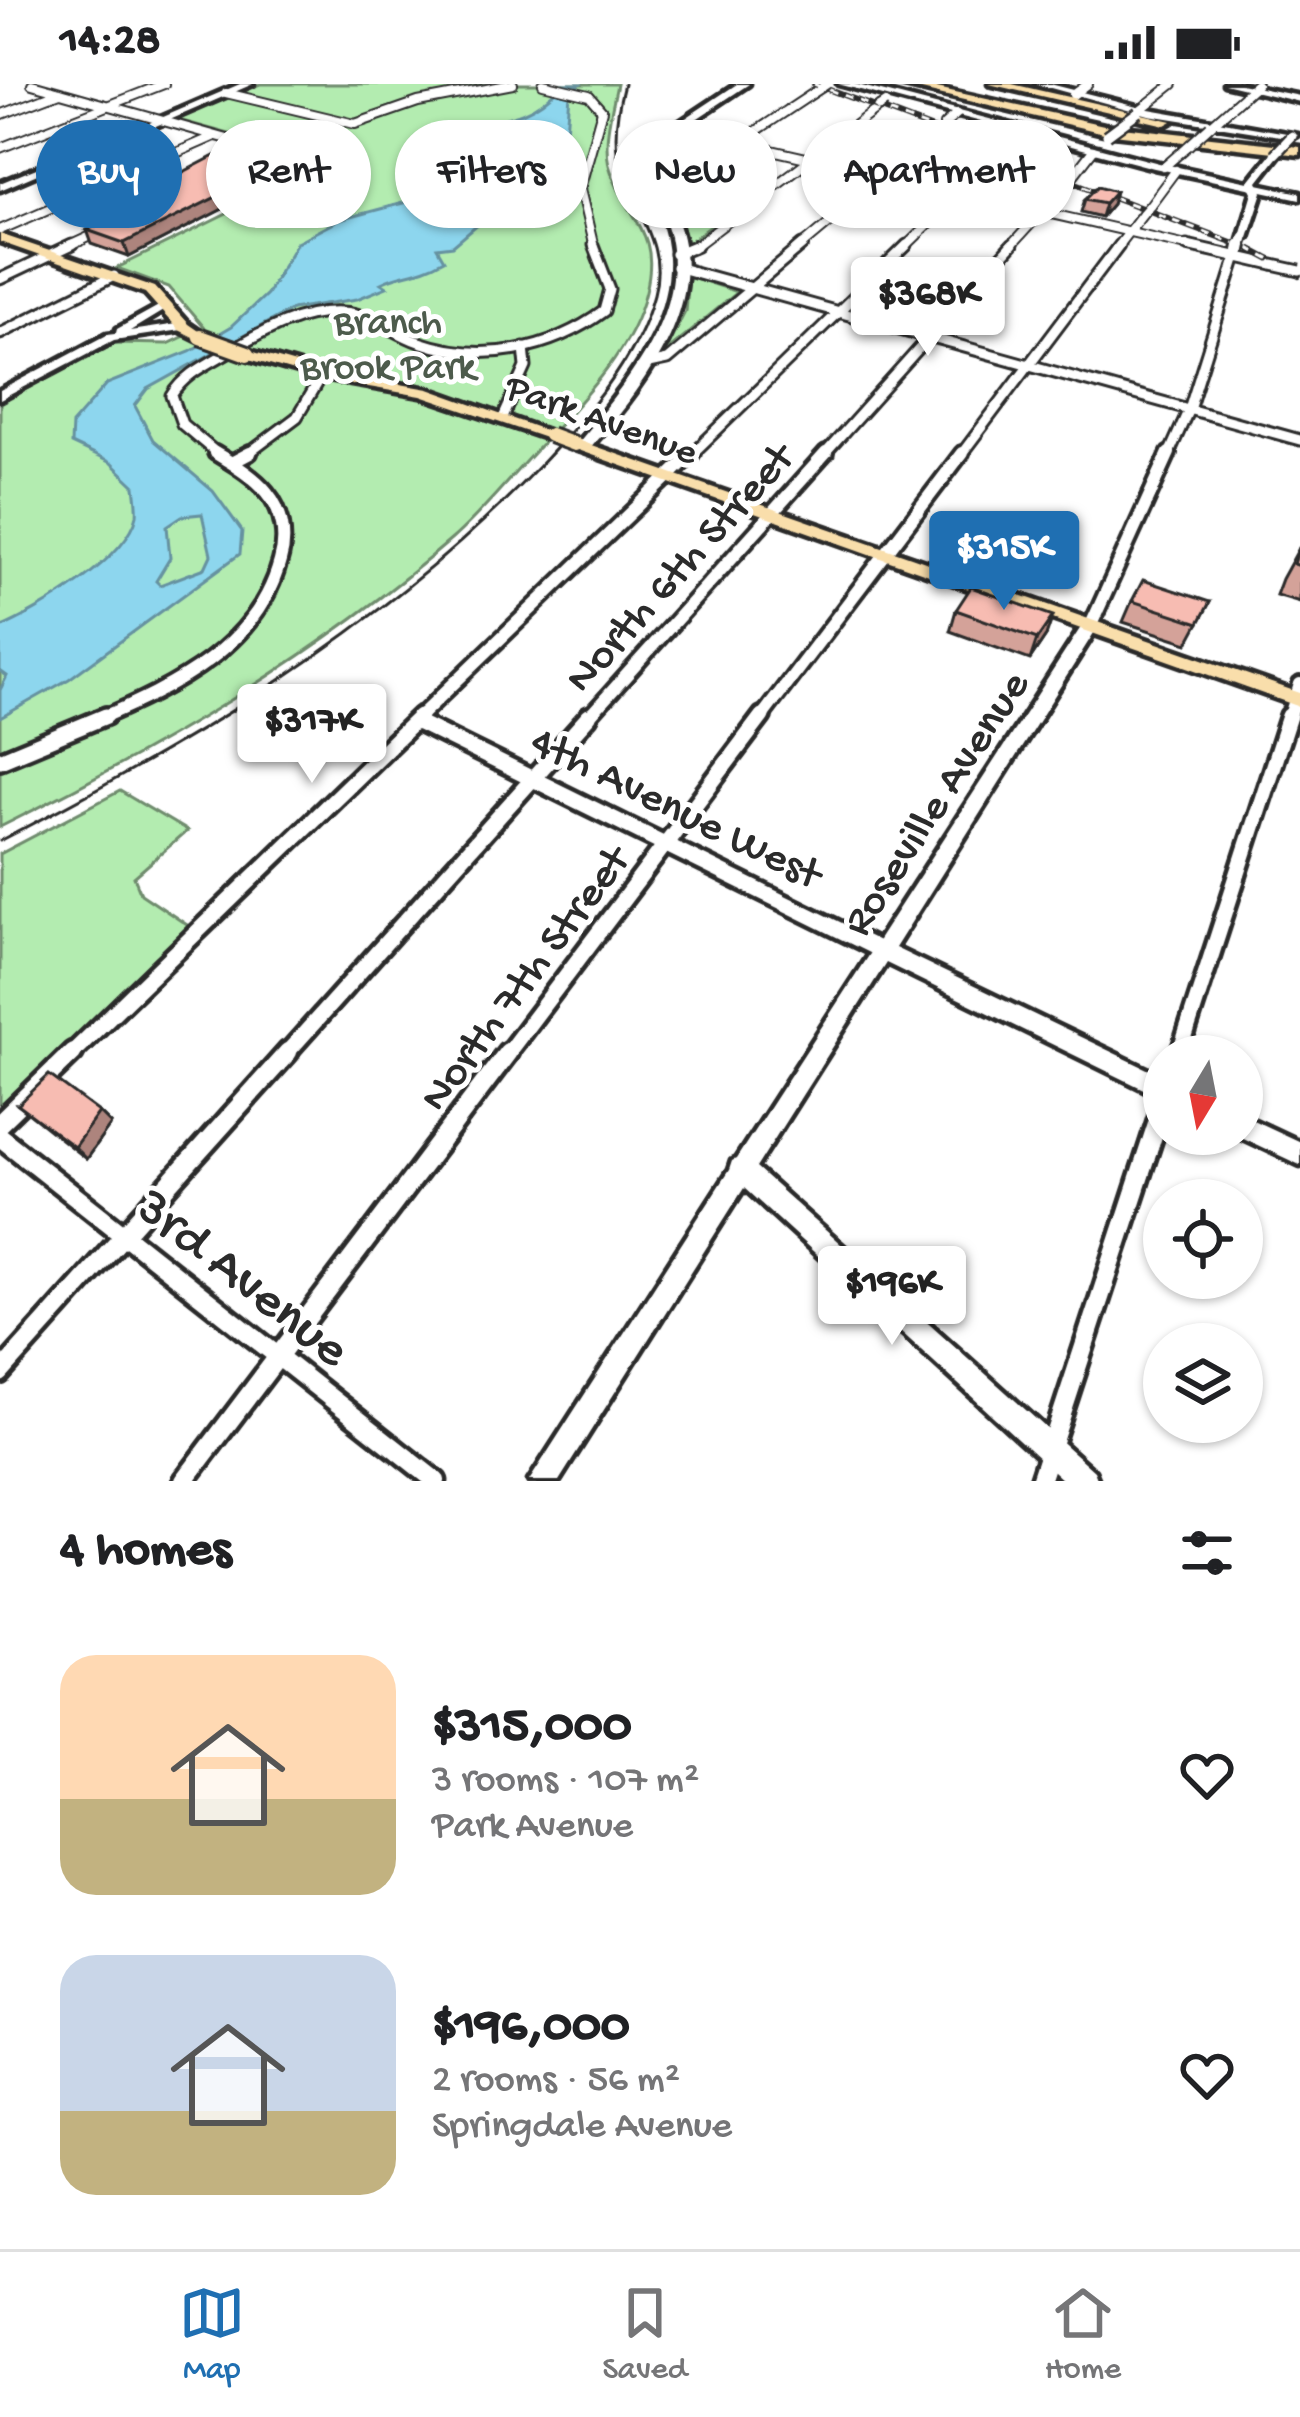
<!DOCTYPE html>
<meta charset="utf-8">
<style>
body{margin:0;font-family:"Gochi Hand",sans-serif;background:#f2f2f2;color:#202124;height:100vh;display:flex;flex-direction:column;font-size:45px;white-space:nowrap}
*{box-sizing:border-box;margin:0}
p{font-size:39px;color:#757577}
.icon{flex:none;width:66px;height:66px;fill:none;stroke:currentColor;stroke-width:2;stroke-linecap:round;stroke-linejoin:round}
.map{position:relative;height:1397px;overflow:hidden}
.details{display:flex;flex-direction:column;background:#fff;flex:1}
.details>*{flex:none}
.banner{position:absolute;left:36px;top:36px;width:1230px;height:108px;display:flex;gap:24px}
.needle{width:78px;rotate:190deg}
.controls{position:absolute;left:1143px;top:951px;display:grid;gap:24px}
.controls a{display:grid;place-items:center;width:120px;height:120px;border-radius:50%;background:#fff;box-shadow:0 3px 9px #0004;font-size:60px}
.price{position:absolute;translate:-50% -102px;padding:0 27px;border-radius:12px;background:#fff;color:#222;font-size:39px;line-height:78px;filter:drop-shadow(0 3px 6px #0008)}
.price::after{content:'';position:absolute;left:50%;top:72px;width:36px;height:27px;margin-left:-18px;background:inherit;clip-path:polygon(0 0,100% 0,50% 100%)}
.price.selected{background:#1f6fb2;color:#fff}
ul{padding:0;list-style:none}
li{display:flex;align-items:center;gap:36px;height:300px;padding:0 60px}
li span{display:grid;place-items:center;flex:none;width:336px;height:240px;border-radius:36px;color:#555}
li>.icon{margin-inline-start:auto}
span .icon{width:144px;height:144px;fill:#fffc;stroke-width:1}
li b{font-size:51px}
h2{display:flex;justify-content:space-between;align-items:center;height:144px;padding:0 60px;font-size:51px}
.chip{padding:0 42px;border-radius:54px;background:#fff;box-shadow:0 3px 9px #0004;font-size:42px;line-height:108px}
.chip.selected{background:#1f6fb2;color:#fff}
.status{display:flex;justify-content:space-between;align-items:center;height:84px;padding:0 60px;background:#fff;direction:ltr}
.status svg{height:33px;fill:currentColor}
.tabs{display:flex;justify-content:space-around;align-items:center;height:168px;border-top:3px solid #e0e0e0;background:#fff;font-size:33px;color:#757577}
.tabs a{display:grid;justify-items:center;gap:6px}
.tabs .selected{color:#1f6fb2}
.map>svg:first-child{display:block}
.green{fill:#b3ecb0;stroke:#6f8c6e;stroke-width:3}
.water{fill:#8dd6ee;stroke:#6692a0;stroke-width:3;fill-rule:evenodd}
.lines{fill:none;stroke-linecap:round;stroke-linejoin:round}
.minor-far4-casing{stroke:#2b2b2b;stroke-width:12}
.minor-far3-casing{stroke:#2b2b2b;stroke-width:15}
.minor-far2-casing{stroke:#2b2b2b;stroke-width:20}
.minor-far1-casing{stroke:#2b2b2b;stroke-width:24}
.minor-casing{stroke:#2b2b2b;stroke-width:27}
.tertiary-casing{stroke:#2b2b2b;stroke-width:9}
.secondary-casing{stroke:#2b2b2b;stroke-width:9}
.primary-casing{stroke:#2b2b2b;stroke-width:9}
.motorway-casing{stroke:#2b2b2b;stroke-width:9}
.minor-far4{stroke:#fff;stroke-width:8}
.minor-far3{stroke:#fff;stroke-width:9}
.minor-far2{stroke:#fff;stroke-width:12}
.minor-far1{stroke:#fff;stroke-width:15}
.minor{stroke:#fff;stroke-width:18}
.tertiary{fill:#fff;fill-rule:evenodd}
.secondary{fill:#fff;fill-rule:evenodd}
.primary{fill:#f9deab;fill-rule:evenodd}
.motorway{fill:#f9deab;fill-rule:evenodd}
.tram{stroke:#2b2b2b;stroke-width:3}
.rail-casing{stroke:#2b2b2b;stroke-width:6}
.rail{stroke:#fff;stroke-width:3;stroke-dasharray:8;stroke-linecap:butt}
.minor-bridge-far1-casing{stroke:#2b2b2b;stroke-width:12;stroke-linecap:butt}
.minor-bridge-casing{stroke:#2b2b2b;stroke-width:15;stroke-linecap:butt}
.tertiary-bridge-far1-casing{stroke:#2b2b2b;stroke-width:14;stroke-linecap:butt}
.tertiary-bridge-casing{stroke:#2b2b2b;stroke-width:18;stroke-linecap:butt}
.primary-bridge-casing{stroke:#2b2b2b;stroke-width:20;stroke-linecap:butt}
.minor-bridge-far1{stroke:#fff;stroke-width:8}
.minor-bridge{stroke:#fff;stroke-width:9}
.tertiary-bridge-far1{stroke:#fff;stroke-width:9}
.tertiary-bridge{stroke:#fff;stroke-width:12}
.primary-bridge{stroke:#f9deab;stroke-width:14}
.wall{fill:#d4a299;stroke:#2b2b2b;stroke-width:3}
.shaded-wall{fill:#ad847d;stroke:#2b2b2b;stroke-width:3}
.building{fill:#f7bcb2;stroke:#2b2b2b;stroke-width:3}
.labels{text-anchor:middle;stroke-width:10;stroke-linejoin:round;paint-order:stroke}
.far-park-label{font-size:39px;fill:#4d5b4c;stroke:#fff}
.far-street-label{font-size:39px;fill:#2b2b2b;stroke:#fff}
.street-label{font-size:45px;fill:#2b2b2b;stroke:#fff}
.near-street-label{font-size:54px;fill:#2b2b2b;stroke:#fff}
</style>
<div class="status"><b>14:28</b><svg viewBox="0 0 49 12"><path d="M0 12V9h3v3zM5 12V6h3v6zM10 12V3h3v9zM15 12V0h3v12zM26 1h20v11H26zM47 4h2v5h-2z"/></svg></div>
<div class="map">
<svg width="1300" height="1397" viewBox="0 0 1300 1397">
<rect width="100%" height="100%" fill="#fff"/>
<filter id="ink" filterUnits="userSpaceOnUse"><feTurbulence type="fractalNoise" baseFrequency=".00833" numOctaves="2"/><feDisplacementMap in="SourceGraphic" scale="24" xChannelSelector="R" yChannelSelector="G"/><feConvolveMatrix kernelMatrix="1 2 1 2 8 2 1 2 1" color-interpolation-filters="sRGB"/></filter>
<g filter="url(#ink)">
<path class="green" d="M260,0H617C612,25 603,56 609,81C623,132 662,144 646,207C632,267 580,319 539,363C510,393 484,427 452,455C316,573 161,663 0,743V320L111,259L167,260L203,243L169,203L117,184L314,87L270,73L283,65L175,35Z
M948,51L993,69L956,103L900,91Z
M653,93L684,94L751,113L685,161L680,127Z
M688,192L737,208L664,268L685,227Z
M120,707L187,747L134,793L141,810L196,847L0,1028V770Z"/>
<path class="water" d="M562,0H580L569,9L566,48L539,89L453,162L437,164L444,176C416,192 403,188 381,199L387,203L357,215L292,225L148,305L135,322L153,356L213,407L242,447L240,470L69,595L0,634V606L7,592L0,587V544C38,528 128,474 137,431C138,423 136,411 135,402L111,379L71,360L72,340L107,300L190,267L231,243L266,210L297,158L339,136L437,110L439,97L404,84C411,55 494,40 522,29C537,23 552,11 562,0ZM202,430L211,471L205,484L160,501L156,497L170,474L167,442L182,432Z"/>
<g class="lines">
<g class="minor-far4-casing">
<path id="minor-far4" d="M32,0L263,65
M543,0L589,11L602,26L580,105L594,164
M226,9L355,40L418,18L513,0
M1073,11L1088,0
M1140,26L1173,0
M0,31L60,8
M944,41L957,30
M1210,42L1257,0
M675,44L1200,164
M0,64L164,0
M1006,66L1024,48
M1164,83L1188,62
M1073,92L1093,66
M657,113L821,4
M1150,121L1176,86
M0,146L215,52
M65,164L104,146
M693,164L879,23
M799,164L885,92
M904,164L1000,71
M1009,164L1068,99
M1116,164L1143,129"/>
</g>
<g class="minor-far3-casing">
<path id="minor-far3" d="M1187,161L1273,181
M675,170L697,161
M676,183L1300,356
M0,195L72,161
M0,249L114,192
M644,281L667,276L803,161
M503,334L526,283L524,263
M220,372L182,340L172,312C185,290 208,280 230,267C264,247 300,226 342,228C371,229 393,249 419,258C482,280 551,266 604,227L610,205L593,161
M245,372L297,333L322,291
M690,372L907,161
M823,372L1012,161
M960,372L1119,161
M1168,372L1189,325L1239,166"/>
</g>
<g class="minor-far2-casing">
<path id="minor-far2" d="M233,378L250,369
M1091,541L1169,369
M99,635C174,603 258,562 280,477C287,454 283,427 267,408C253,391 233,380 215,369
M417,635L693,369
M587,635L826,369
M760,635L962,369
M1289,635L1300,600"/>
</g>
<g class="minor-far1-casing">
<path id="minor-far1" d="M415,637L882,867
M0,676L106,632
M70,971L420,632
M285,971L589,632
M506,971L762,632
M1179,971L1289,632"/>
</g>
<g class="minor-casing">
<path id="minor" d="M0,1039L73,968
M0,1053L436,1397
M0,1289L288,968
M184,1397L508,968
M1040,1397L1164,1018"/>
</g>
<g class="tertiary-casing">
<path id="tertiary" d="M1036,0H1050L1149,25L1298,51L1293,54L1149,31Z
M1224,0H1240L1300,12V18Z
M1272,68L1280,70L1258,98L1263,108L1248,153L1239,155L1253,108L1248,98Z
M164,219L170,222L168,224L130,247L183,239L189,243L187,245L114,256L0,316V307L107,250L116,249L117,245Z
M1091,536L1099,541L895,864L1164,993V1015L886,879L756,1084L1094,1387L1098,1397H1064L744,1104L559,1397H529L729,1086L732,1077L736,1075L1085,537Z
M1242,1031L1300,1058V1081L1234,1050H1242Z"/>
</g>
<g class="secondary-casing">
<path id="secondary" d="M240,0H253L121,57L112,55Z
M737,0H749L638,74C645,95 664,108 674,128C714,214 643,305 588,366H576L574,363C626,299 701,218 662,128C653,108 634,95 627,73Z
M838,0H854L1159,79L1300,109V115L1154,84Z
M73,69L82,71L0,106V99Z"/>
</g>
<g class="primary-casing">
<path id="primary" d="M0,150L155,203L188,240L207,253L200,257L178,246L145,209L0,158Z
M247,266L313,285L429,305L558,351L545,354L421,312L311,293L242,273V267Z
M574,355L1300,609V623L569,363L566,360Z"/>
</g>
<g class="motorway-casing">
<path id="motorway" d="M896,0H919L1104,41L1300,63V71L1104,49Z
M989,0H1012L1172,37L1165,41Z"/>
</g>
<use href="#minor-far4" class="minor-far4"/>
<use href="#minor-far3" class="minor-far3"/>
<use href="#minor-far2" class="minor-far2"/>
<use href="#minor-far1" class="minor-far1"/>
<use href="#minor" class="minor"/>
<use href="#tertiary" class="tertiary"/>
<use href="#secondary" class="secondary"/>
<use href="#primary" class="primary"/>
<use href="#motorway" class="motorway"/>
<path class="tram" d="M0,757C196,656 385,544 538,383C585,333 636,278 654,210C668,160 633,127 620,81C612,55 617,26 624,0"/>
<g class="rail-casing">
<path id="rail" d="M814,0L1250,165L1300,192"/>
</g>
<use href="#rail" class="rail"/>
<g class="minor-bridge-far1-casing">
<path id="minor-bridge-far1" d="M821,4L827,0
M879,23L885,19
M1188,62L1210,42
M1000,71L1006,66
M1068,99L1073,92
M1143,129L1150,121"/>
</g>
<g class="minor-bridge-casing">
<path id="minor-bridge" d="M1273,181L1300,187"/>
</g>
<g class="tertiary-bridge-far1-casing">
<path id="tertiary-bridge-far1" d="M1107,51L1138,28
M1275,70L1292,52
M1240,164L1243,153"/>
</g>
<g class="tertiary-bridge-casing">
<path id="tertiary-bridge" d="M1239,166L1240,161"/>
</g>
<g class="primary-bridge-casing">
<path id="primary-bridge" d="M200,253L247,270
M550,351L574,360"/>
</g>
<use href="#minor-bridge-far1" class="minor-bridge-far1"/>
<use href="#minor-bridge" class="minor-bridge"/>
<use href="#tertiary-bridge-far1" class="tertiary-bridge-far1"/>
<use href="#tertiary-bridge" class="tertiary-bridge"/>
<use href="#primary-bridge" class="primary-bridge"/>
</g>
<path class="wall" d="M147,55V70L74,105L57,99L50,82Z
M289,81L277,87L279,96L129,173L92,160L87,146L152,115L149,106Z
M1116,107L1112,120L1101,133L1081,128L1085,115Z
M1299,464H1300V518L1276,511L1282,495Z
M1132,517L1210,518L1188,559L1123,538Z
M956,526L1046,552L1030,576L950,547Z
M18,1021L99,1028L111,1040L86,1075Z"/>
<path class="shaded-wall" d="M142,38L147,55V70L74,105L67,87Z
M286,68L289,81L277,87L279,96L129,173L124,159L263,79Z
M1116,107L1112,120L1101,133L1105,119Z
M1053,532L1046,552L1030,576L1037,555Z
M99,1028L111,1040L86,1075L74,1063Z"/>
<path class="building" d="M142,38V53L67,87L50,82L82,58Z
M239,59L286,68L263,79L276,83L124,159L87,146L146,119L158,111L149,106Z
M1098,102L1116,107L1105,119L1085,115Z
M1299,464H1300V482L1294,480Z
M1143,496L1210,518L1199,539L1132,517Z
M971,503L1053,532L1037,555L956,526Z
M49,991L99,1028L74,1063L18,1021Z"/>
</g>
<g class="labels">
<g class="far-park-label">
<text x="388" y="248">Branch<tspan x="388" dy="45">Brook Park</tspan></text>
</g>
<g class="far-street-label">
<text transform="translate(603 332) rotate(20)" y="14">Park Avenue</text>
</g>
<g class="street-label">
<text transform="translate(676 481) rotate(-48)" y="16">North 6th Street</text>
<text transform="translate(932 717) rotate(-57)" y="16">Roseville Avenue</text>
<text transform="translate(678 720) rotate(26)" y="16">4th Avenue West</text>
<text transform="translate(521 892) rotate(-53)" y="16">North 7th Street</text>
</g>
<g class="near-street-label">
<text transform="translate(246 1190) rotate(38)" y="19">3rd Avenue</text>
</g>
</g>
</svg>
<div class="controls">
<a><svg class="needle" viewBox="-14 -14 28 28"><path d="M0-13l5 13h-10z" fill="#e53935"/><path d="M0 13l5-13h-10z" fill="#757577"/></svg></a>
<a><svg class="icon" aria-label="locate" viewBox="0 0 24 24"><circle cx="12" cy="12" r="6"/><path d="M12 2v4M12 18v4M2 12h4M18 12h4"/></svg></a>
<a><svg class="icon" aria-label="layers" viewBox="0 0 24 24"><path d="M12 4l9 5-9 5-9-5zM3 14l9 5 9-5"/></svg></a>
</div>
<b class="price" style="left:928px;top:275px">$368K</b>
<b class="price selected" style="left:1004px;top:529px">$315K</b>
<b class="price" style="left:312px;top:702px">$317K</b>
<b class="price" style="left:892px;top:1264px">$196K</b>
<div class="banner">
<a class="chip selected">Buy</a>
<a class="chip">Rent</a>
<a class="chip">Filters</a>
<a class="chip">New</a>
<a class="chip">Apartment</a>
</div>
</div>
<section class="details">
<h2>4 homes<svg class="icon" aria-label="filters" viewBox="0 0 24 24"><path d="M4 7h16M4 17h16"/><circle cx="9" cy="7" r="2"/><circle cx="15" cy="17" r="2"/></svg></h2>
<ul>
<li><span style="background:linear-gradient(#ffd9b3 60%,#c2b280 0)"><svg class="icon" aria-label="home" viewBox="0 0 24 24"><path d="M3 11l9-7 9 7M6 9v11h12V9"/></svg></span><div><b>$315,000</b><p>3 rooms · 107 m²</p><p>Park Avenue</p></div><svg class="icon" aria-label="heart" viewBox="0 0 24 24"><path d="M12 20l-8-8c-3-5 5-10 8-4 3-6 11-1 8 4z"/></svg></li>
<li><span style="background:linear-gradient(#c9d6e8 65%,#c2b280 0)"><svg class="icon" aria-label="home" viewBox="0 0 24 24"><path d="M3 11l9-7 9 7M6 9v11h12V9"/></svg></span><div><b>$196,000</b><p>2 rooms · 56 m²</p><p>Springdale Avenue</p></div><svg class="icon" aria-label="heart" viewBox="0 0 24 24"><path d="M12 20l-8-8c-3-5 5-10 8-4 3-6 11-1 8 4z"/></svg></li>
</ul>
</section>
<nav class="tabs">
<a class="selected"><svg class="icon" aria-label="map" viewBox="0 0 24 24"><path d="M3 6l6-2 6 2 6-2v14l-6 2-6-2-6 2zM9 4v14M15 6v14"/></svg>Map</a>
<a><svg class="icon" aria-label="saved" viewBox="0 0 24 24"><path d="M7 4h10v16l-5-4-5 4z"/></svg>Saved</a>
<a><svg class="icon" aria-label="home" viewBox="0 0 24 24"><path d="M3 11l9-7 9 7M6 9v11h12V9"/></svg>Home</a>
</nav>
